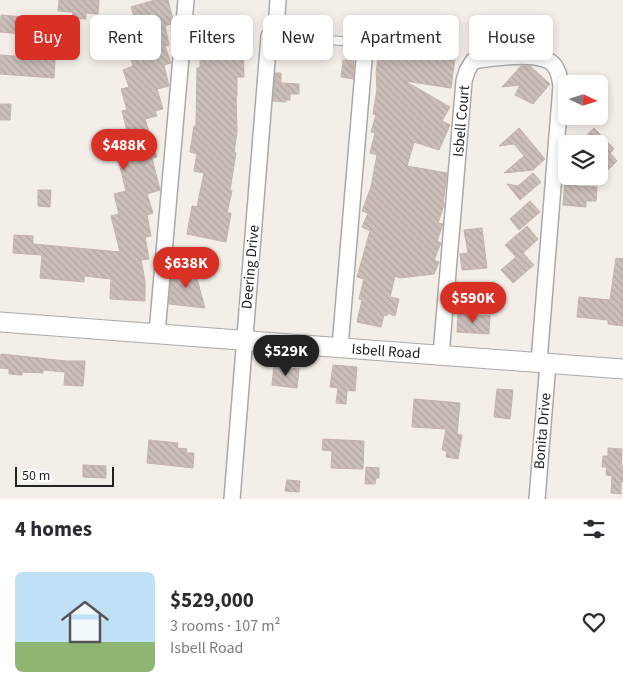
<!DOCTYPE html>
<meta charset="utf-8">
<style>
body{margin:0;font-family:"Source Sans 3",sans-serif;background:#f2f2f3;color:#2b2b33;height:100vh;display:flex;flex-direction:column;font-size:19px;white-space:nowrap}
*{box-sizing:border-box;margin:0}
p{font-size:16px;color:#7c7c81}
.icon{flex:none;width:28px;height:28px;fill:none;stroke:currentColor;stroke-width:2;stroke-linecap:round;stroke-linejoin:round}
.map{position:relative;height:499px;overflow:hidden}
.sheet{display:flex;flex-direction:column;background:#fff;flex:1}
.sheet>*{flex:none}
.banner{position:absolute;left:15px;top:15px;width:594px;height:45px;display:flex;gap:10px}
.needle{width:32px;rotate:94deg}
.fabs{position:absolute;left:558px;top:75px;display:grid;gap:10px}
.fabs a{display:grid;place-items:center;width:50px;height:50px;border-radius:8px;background:#fff;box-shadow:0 2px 8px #0003;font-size:25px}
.scale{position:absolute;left:15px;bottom:12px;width:99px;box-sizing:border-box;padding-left:5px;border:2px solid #222;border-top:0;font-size:14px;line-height:18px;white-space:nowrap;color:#222;-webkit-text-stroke:4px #fff;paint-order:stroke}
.price{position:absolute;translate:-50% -42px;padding:0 11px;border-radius:18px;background:#d93025;color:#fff;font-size:16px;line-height:32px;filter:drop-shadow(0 1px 2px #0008)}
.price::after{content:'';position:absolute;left:50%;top:30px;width:15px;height:11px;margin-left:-8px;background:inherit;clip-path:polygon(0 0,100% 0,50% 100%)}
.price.current{background:#222;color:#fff}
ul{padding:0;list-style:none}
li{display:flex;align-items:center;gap:15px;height:125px;padding:0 15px}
li span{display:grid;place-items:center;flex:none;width:140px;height:100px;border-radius:8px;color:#555}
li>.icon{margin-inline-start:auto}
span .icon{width:60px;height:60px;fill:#fffc;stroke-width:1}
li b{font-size:21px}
h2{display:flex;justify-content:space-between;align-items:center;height:60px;padding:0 15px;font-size:21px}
.tag{padding:0 18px;border-radius:8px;background:#fff;box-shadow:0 2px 8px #0003;font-size:18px;line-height:45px}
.tag.current{background:#d93025;color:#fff}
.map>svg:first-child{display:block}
.building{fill:url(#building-back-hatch);stroke:#c6b1a9}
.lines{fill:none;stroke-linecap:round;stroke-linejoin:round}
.service-casing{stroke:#a9a9a9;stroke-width:10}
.minor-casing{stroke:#a9a9a9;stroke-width:18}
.tertiary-casing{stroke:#a9a9a9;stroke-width:21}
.service{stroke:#fff;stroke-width:8}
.minor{stroke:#fff;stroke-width:15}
.tertiary{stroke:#fff;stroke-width:19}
.labels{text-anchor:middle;stroke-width:4;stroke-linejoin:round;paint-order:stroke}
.street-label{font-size:15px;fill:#222;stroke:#fff}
</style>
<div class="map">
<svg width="623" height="499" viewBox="0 0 623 499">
<defs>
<pattern id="building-back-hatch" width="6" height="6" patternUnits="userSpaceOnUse" patternTransform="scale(1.25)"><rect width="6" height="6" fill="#ccbfba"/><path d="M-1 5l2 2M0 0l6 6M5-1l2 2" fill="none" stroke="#afa4a0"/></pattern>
</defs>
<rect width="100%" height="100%" fill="#f3eee8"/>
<path class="building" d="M59,0H99L98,14L86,13V19L72,18L73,12L58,11Z
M155,0H168L174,23L165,26L169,45L165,46L171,63L164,65L169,86L157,89L163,109L155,111L157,116L145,119L157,157L152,158L160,190L147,194L153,213L147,215L151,236L145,237L149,259L141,260L145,281V301L110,299L111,279L84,276V282L40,278L42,255L13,253L14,235L33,236V244L120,252L111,216L119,214L114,194L126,191L117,154L124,152L119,134L127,131L122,111L127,110L121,89L129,87L123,70L133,66L128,49L134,47L129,28L137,26L131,7Z
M1,15L23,17L22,34L0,32Z
M201,41H216V46L243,45L244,77H237V96H236L237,132L234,152L236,153L230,190L232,191L227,213H231L226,242L187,234L192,206L197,207L204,173L194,171L197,154L190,152L194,126H196L197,68H200V45H201Z
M422,41L457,43L451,88L405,81L450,107L442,121L450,125L439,150L414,142L407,166L447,173L443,203H444V205L438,223L443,224L437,241L441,243L434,260L439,262L434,274L400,278L395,276L390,297L399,299L395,316L387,313V316L384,315L381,327L357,322L362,300L359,299L364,279L357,277L370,231L362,227L368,213L362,211L371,187L377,155L370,153L375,133L371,132L376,115L373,114L377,89L376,73L380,44H422Z
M0,55L55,59L54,78L0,74Z
M343,60L354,61L353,79L341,77Z
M521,66H530L550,84L533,104L515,95L520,85L502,87Z
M275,73H281V83L299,84V94H290V100H286V102L273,101Z
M0,104H11L10,120H0Z
M519,128L545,159L533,170L504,173L524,156L514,144L499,146Z
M594,128L614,149L610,153L617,161L608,170L600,162L599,164V144H577Z
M533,173L541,182L520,200L507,184L518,186Z
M565,179L582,180L576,186L597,187L596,201H586V207L563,205Z
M38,190H51L50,207L38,206Z
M530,201L540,212L519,230L510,219Z
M527,226L538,239L523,253L534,265L513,283L501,270L516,257L505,245Z
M482,228L487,268L462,270L460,254L468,253L464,230Z
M616,258L623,259V326L608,324V320L577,317L579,297L610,300Z
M184,263L193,265L205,308L169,304L171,277L181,278Z
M458,314L490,316L489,334L457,332Z
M1,354L66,361H85L83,386L64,385L65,372L43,370V373L22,372V375L9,374V369L0,368Z
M333,365L357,367L355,391L347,390L346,404L336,403L338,388L330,387Z
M274,366L299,369L297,388L272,385Z
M497,389L513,390L510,419L494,417Z
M414,399L460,403L457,434L462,435L458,459L446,457L447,451L442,450L446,429L412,427Z
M323,439L364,441L363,469L331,468L332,451L322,450Z
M149,440L178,443L177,448L187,449L186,453H194L193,468L147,463Z
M608,448L622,449L621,466H623V482H621V494L611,493L612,476L606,475L607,467H602L603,456H608Z
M83,465L106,466V478L83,477Z
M366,467L379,468V478H376L375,484H365Z
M287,480L300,481L299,492L285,491Z"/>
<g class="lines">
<g class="service-casing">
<path id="service" d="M269,36L356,42L365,48"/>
</g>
<g class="minor-casing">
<path id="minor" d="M277,15L278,0
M157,333L186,0
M340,347L365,48
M441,355L464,81L467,71L473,61C492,58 533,52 549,61C557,65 560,78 561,86L539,362
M232,499L269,36
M537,499L548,363"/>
</g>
<g class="tertiary-casing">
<path id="tertiary" d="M0,322L623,369"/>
</g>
<use href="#service" class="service"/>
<use href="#minor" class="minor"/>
<use href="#tertiary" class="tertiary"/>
</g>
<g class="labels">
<g class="street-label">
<text transform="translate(461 121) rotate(-85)" y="5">Isbell Court</text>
<text transform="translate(250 267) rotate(-85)" y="5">Deering Drive</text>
<text transform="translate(386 351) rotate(4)" y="5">Isbell Road</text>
<text transform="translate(542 431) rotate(-85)" y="5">Bonita Drive</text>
</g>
</g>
</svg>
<div class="fabs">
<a><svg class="needle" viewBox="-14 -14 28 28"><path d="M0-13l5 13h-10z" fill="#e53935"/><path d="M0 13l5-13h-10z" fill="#7c7c81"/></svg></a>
<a><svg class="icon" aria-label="layers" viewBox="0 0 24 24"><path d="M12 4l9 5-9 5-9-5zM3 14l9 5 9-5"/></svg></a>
</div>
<div class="scale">50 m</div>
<b class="price" style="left:124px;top:171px">$488K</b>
<b class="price" style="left:186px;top:289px">$638K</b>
<b class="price" style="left:473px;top:324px">$590K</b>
<b class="price current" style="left:286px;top:377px">$529K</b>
<div class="banner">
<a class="tag current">Buy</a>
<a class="tag">Rent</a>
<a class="tag">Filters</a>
<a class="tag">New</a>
<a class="tag">Apartment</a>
<a class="tag">House</a>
</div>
</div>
<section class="sheet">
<h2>4 homes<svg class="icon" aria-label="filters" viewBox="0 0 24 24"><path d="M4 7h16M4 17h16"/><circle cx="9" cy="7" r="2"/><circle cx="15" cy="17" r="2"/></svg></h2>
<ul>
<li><span style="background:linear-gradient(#bfe0f5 70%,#8fb573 0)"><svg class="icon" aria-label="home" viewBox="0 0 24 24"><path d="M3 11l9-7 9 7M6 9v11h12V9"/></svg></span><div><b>$529,000</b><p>3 rooms · 107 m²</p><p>Isbell Road</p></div><svg class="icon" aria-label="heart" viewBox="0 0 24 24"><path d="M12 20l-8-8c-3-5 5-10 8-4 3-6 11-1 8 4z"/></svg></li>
</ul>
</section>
